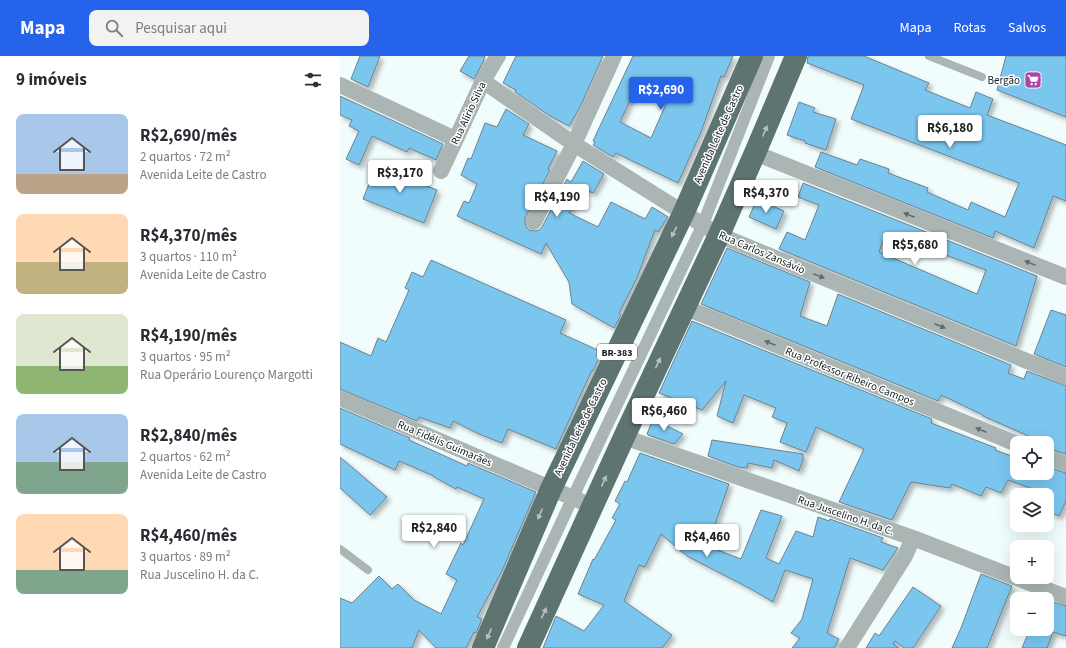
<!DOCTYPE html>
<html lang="pt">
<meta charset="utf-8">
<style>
body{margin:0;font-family:"Source Sans 3",sans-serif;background:#f2f2f3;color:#2b2b33;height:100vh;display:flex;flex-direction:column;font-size:15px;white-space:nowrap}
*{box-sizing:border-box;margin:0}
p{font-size:13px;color:#7c7c81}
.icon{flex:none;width:22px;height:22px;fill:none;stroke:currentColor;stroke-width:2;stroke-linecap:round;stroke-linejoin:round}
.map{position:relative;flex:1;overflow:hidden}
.side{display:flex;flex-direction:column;background:#fff;width:340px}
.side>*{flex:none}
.fabs{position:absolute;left:670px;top:380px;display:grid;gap:8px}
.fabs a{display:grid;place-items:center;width:44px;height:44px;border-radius:8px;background:#fff;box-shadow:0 4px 16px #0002;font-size:20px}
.price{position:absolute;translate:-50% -34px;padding:0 9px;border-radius:4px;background:#fff;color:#222;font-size:13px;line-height:26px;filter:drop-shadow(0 1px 2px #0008)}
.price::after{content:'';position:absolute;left:50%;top:24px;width:12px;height:9px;margin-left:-6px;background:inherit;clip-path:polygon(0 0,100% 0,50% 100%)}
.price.selected{background:#2563eb;color:#fff}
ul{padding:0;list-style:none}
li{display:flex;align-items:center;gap:12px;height:100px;padding:0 16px}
li span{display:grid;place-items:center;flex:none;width:112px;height:80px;border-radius:8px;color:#555}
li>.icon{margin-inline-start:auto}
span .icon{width:48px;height:48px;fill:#fffc;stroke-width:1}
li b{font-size:17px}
h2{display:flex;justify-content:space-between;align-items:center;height:48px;padding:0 16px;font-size:17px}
header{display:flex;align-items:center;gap:24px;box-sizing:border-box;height:56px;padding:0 20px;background:#2563eb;color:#fff}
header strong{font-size:19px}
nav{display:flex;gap:22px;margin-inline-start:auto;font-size:14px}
.search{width:280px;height:36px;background:#f2f2f3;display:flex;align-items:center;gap:10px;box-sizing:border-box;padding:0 14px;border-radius:8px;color:#7c7c81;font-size:15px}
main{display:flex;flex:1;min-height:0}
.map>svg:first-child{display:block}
.building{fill:#7ac6ef;stroke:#6e818c;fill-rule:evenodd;filter:url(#shadow)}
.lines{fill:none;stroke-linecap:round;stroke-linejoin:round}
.service{stroke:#abb6b4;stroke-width:8}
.pedestrian{stroke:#abb6b4;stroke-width:12}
.minor{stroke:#abb6b4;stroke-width:16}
.trunk{stroke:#5e7471;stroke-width:22}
.oneway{fill:#b7c0bf}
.oneway2{fill:#606a6a}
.labels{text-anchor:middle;stroke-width:3;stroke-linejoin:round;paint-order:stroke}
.shield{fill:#fff;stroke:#5a6162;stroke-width:1}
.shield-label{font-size:10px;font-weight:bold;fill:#141d1f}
.poi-label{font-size:11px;fill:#141d1f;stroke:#fff;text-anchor:end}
.street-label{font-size:11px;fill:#141d1f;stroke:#fff}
</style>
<header>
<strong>Mapa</strong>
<div class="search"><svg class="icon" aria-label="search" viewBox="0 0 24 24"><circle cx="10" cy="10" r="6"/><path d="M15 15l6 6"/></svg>Pesquisar aqui</div>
<nav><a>Mapa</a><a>Rotas</a><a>Salvos</a></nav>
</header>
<main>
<section class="side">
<h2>9 imóveis<svg class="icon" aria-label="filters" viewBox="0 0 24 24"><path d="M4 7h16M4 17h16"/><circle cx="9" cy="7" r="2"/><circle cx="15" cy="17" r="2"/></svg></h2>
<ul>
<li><span style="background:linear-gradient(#a9c7e8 75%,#b9a48a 0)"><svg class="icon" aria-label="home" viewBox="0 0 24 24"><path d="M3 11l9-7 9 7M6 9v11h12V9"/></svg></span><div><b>R$2,690/mês</b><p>2 quartos · 72 m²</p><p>Avenida Leite de Castro</p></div></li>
<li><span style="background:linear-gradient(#ffd9b3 60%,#c2b280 0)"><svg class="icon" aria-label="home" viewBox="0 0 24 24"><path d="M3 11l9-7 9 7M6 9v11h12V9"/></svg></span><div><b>R$4,370/mês</b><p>3 quartos · 110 m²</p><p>Avenida Leite de Castro</p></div></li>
<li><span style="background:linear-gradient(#dfe7d0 65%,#8fb573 0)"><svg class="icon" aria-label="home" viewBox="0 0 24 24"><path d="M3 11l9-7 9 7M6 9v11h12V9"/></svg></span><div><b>R$4,190/mês</b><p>3 quartos · 95 m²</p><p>Rua Operário Lourenço Margotti</p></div></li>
<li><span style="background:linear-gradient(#a9c7e8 60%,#7fa58c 0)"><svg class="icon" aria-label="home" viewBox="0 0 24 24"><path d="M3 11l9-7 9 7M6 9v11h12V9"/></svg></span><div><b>R$2,840/mês</b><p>2 quartos · 62 m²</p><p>Avenida Leite de Castro</p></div></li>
<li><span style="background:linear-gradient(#ffd9b3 70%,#7fa58c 0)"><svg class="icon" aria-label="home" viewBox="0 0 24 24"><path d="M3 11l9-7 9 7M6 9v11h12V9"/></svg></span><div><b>R$4,460/mês</b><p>3 quartos · 89 m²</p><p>Rua Juscelino H. da C.</p></div></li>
</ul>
</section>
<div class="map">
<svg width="726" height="592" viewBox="0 0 726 592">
<defs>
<filter id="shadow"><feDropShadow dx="3.5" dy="3.5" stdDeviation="2" flood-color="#0004"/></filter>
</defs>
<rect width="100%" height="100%" fill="#f1fcfd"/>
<path class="building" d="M20,0H40L28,31L11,23Z
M129,0H145L143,6L134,23L120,15Z
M176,0H263L240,51L229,70L210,60L175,36L176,34L163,27Z
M293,0H393L384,21L381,20L361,76L338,127L276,97L273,101L253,89L255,86L253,85ZM299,25L329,41L311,82L280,66Z
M468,0H524L589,27L585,34L630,52L636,36L653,43L647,59L726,89V145L713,140L694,192L655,175L653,182L475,111L481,96L517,109L520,103L549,113L548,117L588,132L587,136L628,154L631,146L665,161L679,127L511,63L524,29L467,7Z
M666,0H726V61L657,34Z
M0,40L103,88L96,104L69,92L67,96L32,80L19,109L6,103L19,75L9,70L12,64L0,59Z
M459,46L475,52L473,56L496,63L486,94L465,87V85L447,79Z
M166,53L189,68L183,79L217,95L208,113L210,114L185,162V167L186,171L189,174L195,175L199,174L202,171L227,123L231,126L243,105L264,118L253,137L241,132L229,157L258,171L271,146L305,163L312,151L328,161L318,176L315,174L297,222L279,257L281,259L274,272L232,248L229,226L206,187L201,198L117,160L124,145L129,147L137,128L121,119L128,102L131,103L145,67L157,71Z
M36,110L97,134L84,167L23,143Z
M463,127L697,220L676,290L439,193L447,176L465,184L479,149L458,141ZM546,177L646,214L637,238L539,196Z
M417,143L444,155L436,173L409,161Z
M387,192L470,226L460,260L487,270L498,238L671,309L668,317L684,323L687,315L726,330V398L707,392V387H691L693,382L643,360V359L601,339L598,345L361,248Z
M91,204L226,264L220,277L262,296L253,315L252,314L216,393L168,373L162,387L139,378L113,365L110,372L79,361L77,365L0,333V286L31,300L38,282L46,286L69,234L65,232L72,216L83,221Z
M711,254L726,259V311L694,298Z
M352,265L592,363L591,367L656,392L655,394L677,402V417H707V411L726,417V445L719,460L707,455V438L668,424L661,437L646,431L641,440L612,428L610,432L571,426L552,464L499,446L524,393L476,371L466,396L440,386L447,367L432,361L436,352L404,339L393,367L377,360L386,325L362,354L319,337Z
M0,352L70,382L69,384L127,410L128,407L196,436L162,515L137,561L142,563L136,577L134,576L126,592H96L79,574L72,592H0V542L12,547L39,520L52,533L58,528L74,544L101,558L117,524L106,518L121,487L123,489L144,443L117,431L116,433L94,421V420L59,405L55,414L0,388Z
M313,363L343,378L334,388L308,379L307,378Z
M372,384L463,398V404L459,415L434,404L432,412L408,407L407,412L398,411L368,400Z
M300,397L389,428L373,474L380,475L375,493L401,503L421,454L442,460L426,502L439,508L456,475L473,481L478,461L489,465L490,463L543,482L541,486L558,492L543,514L510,502L487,577L499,583L494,592H452L460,582L451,577L462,563L473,523L445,514L433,546L411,533L347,500L321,478L305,511L299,509L284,545L332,579L322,592H203L216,560L244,575L264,549L238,538L253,503L254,504L276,464L272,462L280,448L275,445L285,425L287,426Z
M0,401L47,441L30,459L0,432Z
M641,518L672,530L647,592H612L621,572Z
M573,531L601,550L573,592H564L555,585L553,588L559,592H526L535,577L539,580Z
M707,544L726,550V580L713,576L707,592H682L690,573H707Z"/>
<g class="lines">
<path class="service" d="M589,0L642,21
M0,493L28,514"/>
<path class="pedestrian" d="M163,592L233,441L363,168L429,0"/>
<path class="minor" d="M143,25L234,88L379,179L726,321
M0,29L115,83
M415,97L726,221
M101,115L143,25L158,0
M194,166L234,88L274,0
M344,251L677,388
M0,342L252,450
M284,381L573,482L726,541
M707,401L726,408
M507,592L565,500L573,482"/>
<path class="trunk" d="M143,592L211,433L344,156L412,0
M188,592L284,381L379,179L415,97L456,0"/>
</g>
<defs><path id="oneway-solid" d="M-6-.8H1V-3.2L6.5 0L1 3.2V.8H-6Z"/></defs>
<g class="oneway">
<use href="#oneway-solid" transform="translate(425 75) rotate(-67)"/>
<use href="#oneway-solid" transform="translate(334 176) rotate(116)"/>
<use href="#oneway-solid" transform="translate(318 307) rotate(-65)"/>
<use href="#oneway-solid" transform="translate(264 425) rotate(-66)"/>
<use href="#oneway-solid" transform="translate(200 458) rotate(113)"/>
<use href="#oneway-solid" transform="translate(204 557) rotate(-65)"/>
<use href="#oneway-solid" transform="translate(149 578) rotate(113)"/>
</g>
<g class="oneway2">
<use href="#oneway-solid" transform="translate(569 159) rotate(-158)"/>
<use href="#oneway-solid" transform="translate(690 207) rotate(-158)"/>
<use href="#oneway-solid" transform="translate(479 220) rotate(22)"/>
<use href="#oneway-solid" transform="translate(600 270) rotate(22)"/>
<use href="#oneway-solid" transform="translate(430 287) rotate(-158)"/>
<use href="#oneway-solid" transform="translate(641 374) rotate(-158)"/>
</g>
<defs>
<g id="supermarket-square" transform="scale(0.9)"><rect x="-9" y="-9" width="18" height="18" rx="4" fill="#ac46ab" stroke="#fff"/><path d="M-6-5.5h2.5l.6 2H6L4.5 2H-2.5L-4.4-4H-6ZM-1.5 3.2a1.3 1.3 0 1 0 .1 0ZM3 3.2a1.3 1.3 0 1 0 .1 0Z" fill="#fff"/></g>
</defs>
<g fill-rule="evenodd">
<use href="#supermarket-square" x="693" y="24"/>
</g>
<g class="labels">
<rect class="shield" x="257" y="288" width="40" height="16" rx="3"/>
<g class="shield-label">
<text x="277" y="300">BR-383</text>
</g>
<g class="poi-label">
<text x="680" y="28">Bergão</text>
</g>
<g class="street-label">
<text transform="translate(128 57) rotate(-65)" y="4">Rua Alírio Silva</text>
<text transform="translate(378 78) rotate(-66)" y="4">Avenida Leite de Castro</text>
<text transform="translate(422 196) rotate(23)" y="4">Rua Carlos Zansávio</text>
<text transform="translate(510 320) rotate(22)" y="4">Rua Professor Ribeiro Campos</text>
<text transform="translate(240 371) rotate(-64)" y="4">Avenida Leite de Castro</text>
<text transform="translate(105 387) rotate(23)" y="4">Rua Fidélis Guimarães</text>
<text transform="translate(506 459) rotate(19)" y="4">Rua Juscelino H. da C.</text>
</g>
</g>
</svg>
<div class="fabs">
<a><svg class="icon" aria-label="locate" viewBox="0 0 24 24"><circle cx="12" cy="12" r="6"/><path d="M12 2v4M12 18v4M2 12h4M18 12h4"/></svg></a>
<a><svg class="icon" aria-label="layers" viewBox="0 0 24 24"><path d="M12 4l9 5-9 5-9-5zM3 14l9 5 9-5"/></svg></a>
<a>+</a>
<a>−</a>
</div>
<b class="price selected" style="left:321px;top:55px">R$2,690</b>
<b class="price" style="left:610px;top:93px">R$6,180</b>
<b class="price" style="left:60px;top:138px">R$3,170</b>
<b class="price" style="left:426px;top:158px">R$4,370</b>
<b class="price" style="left:217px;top:162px">R$4,190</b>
<b class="price" style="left:575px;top:210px">R$5,680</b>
<b class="price" style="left:324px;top:376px">R$6,460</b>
<b class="price" style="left:94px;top:493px">R$2,840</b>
<b class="price" style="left:367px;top:502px">R$4,460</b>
</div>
</main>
